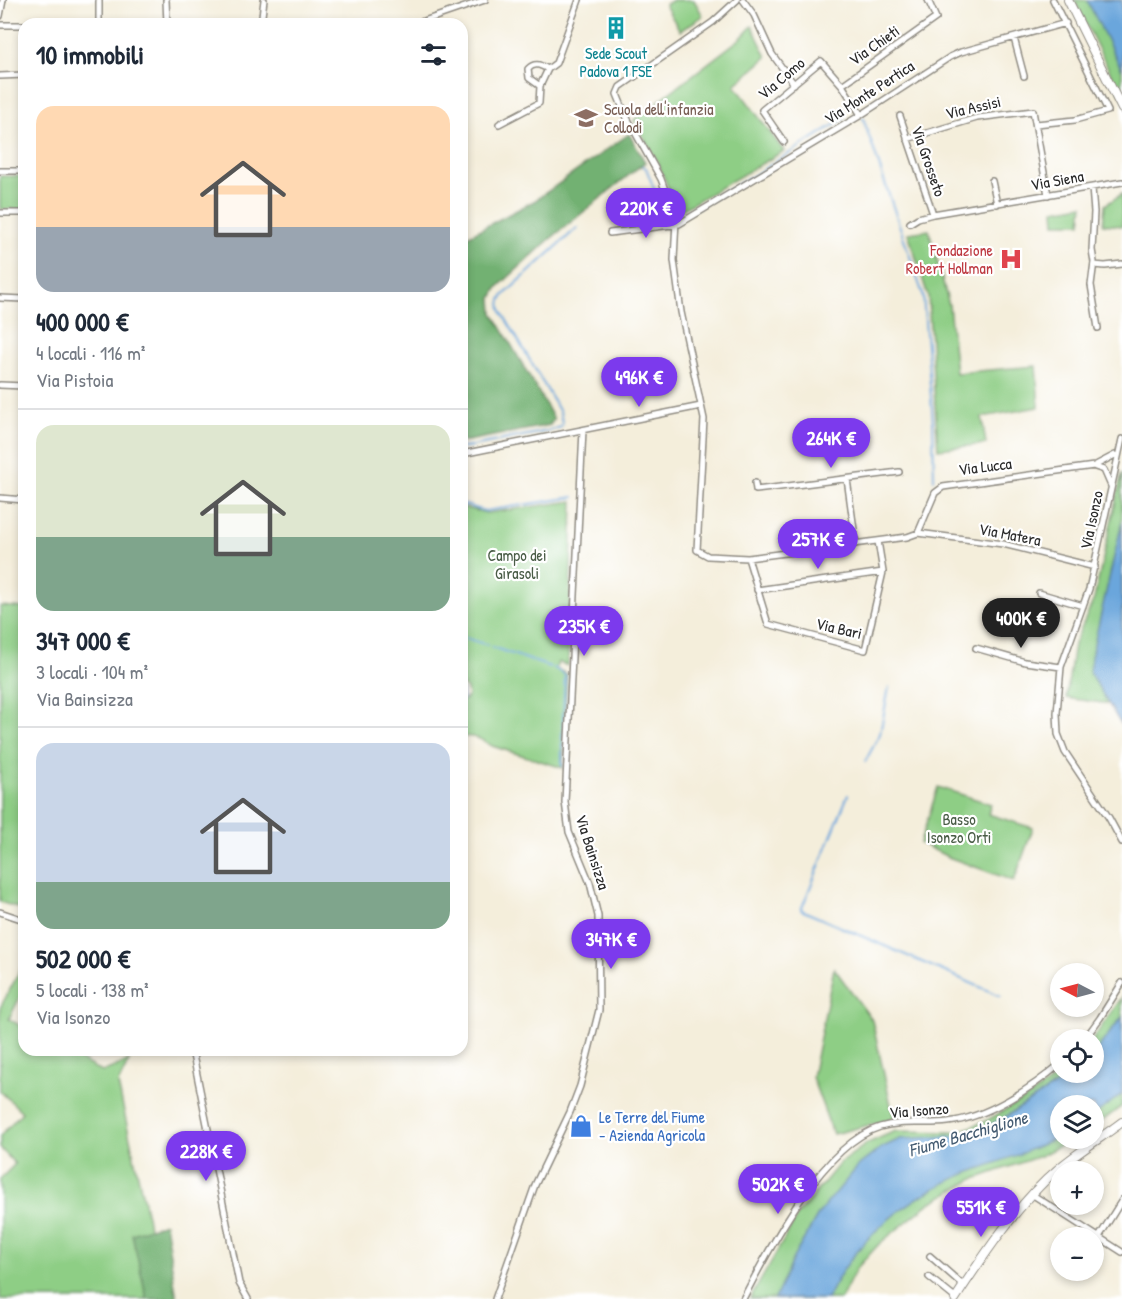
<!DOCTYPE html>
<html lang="it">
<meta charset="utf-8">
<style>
body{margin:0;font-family:"Patrick Hand",sans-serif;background:#f6f6f7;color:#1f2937;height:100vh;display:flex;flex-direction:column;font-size:22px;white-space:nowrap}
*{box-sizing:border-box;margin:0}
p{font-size:20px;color:#747a83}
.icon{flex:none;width:33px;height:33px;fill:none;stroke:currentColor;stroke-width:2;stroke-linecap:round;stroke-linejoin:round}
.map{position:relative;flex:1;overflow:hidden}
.drawer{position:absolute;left:18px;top:18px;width:450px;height:1038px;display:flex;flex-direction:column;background:#fff;border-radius:18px;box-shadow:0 3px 9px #0003}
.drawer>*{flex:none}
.needle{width:39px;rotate:276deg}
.buttons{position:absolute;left:1050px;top:963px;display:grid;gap:12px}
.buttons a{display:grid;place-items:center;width:54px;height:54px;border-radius:50%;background:#fff;box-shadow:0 3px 9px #0003;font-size:30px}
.price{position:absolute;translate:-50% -51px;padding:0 14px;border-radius:21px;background:#7c3aed;color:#fff;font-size:20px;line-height:39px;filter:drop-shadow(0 2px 3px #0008)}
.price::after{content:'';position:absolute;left:50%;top:36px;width:18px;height:14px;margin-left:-9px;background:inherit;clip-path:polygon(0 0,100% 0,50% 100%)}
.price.current{background:#222;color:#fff}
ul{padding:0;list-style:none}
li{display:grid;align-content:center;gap:12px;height:318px;padding:0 18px}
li+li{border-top:2px solid #e0e1e3}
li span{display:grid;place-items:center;height:186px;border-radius:18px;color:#555}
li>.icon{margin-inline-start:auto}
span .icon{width:108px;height:108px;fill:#fffc;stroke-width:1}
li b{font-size:26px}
h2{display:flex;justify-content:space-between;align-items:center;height:72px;padding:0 18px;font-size:26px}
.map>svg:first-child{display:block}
.green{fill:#8ece85;stroke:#5c7c58;stroke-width:1.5}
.forest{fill:#72b172;stroke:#4e6e4e;stroke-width:1.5}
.water{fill:#6ba6dc;stroke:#4b6884;stroke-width:1.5}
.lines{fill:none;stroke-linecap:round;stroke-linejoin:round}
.stream{stroke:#6ba6dc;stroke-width:2}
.street-casing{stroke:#908c83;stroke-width:8}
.secondary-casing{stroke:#908c83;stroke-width:10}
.street{stroke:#fff;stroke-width:5}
.secondary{stroke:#fff;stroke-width:8}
.labels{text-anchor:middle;stroke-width:4.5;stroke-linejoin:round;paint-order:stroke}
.street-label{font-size:16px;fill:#2b2b2b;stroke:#fff}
.culture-label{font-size:16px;fill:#0d838f;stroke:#fff}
.education-label{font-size:16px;fill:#785e54;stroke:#fff;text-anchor:start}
.health-label{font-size:16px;fill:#be3a42;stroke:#fff;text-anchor:end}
.park-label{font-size:16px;fill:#495c46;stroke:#fff}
.shop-label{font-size:16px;fill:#366cbe;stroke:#fff;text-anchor:start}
.water-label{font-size:18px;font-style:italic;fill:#455c72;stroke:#fff}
</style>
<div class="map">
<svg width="1122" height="1299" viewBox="0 0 1122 1299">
<rect width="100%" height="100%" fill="#fff"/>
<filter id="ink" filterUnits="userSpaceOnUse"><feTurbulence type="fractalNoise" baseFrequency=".0167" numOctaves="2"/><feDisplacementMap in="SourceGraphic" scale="12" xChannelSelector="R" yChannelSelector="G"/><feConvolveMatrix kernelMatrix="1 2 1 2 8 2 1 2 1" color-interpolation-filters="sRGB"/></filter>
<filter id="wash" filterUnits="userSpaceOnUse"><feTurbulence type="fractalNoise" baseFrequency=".008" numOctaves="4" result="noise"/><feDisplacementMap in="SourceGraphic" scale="24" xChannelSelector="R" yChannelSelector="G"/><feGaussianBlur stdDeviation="1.35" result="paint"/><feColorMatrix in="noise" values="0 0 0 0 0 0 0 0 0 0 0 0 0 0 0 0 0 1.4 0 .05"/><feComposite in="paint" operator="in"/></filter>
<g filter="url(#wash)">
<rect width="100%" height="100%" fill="#f4eedb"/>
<path class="green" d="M673,0H694L703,16L680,31L665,5Z
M1074,0H1122V96Z
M752,26L767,57L735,85L784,151L678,212L658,163L634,120L741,38Z
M0,176H24V210L0,209Z
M1122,194V226L1103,224L1105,205Z
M1083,205L1081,223H1055L1054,210Z
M929,230L949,305L956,373L1036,366L1039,407L982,417L986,444L938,449L928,296L908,233Z
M1122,473V726L1110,704L1066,698L1074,644L1094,599Z
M573,501L568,666L558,662L556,669L567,674L563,768L492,746C482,739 473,735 462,737V702L468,696L467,689L462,684V507L487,513Z
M0,606L24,608V910L0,902Z
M938,787L991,804L988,814L1033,828L1014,881L948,857L920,843Z
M24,963V989L9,1019L24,1028V1050H63L102,1072L129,1061L118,1084L147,1216L161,1299H0V1179L15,1164L0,1148V1136L22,1112L0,1091V1008Z
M834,968L872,1020L894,1119L833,1134L812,1077Z
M1122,997V1106L1094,1127V1106H1060V1138L1073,1139L1040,1156L972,1180L930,1203L879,1244L856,1269L841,1299H750L799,1213L840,1163L868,1143L895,1131L957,1132L984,1122L1030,1096L1062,1073L1094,1072L1093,1039Z"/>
<path class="forest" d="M629,134L645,162L549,240L498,287L492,298L493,313L554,419L550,425L462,442V239L534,201Z
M165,1223L177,1299H147L132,1234Z"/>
<path class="water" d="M1087,0H1122V70Z
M1122,522V726L1090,673L1091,657Z
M1122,1017V1094L1094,1115V1106H1060V1135C1031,1152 999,1161 967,1173C906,1198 856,1238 827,1299H775L793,1258L819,1213L859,1165L881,1148L900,1139L970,1135L1005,1117L1062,1081L1072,1073L1094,1072V1053Z"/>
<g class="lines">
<path class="stream" d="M863,118L923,295L933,423L934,480
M643,166L646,168L663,212L670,220
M681,216L750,178L845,118
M462,448L548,431L561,427L562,423L560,412L503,314C499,306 499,300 506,293L577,228
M462,504L485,511L574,497
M462,637L488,645
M492,647L550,667
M554,668L565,675L562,740
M462,690V699
M865,762L880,734L889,687
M562,766V743
M848,795L801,910L1001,996"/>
</g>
</g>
<g filter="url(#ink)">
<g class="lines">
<g class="street-casing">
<path id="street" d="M166,0L167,24
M737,0L713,22L620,87L617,94L626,116L661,179L676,220L674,260L681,312L704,419L697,550L708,556L748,558L907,537L918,533L935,493L943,487L1094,466L1115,455L1118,456
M743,0L754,15L772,54L794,84
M0,16L3,0
M99,24V0
M261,24L264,0
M415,24L485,0
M0,25H24
M1014,38L1024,76
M548,69C540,65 535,62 528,69L529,78L540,86L548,69L556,63L579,0
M0,76L24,75
M842,85L936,18L928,0
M900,116L933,214
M499,124L539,103L540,86
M1036,124L1075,120L1108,111L1053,0
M907,139L977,118L1033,111L1048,195
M784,142L762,110L821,61L842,85L861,115
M0,171H24
M992,181L997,204
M1092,188L1094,212L1092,250L1094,262L1091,285L1098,328
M0,213H24
M910,223L918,218L933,214L1122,182
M610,233L679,224L861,115L950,57L961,52L1066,23
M1094,265L1105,266L1122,264
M0,298L24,299
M0,385L24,386
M1122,439L1089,589L1061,667L1057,713L1058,734L1065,752L1109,818L1122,842
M462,454L701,406
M1095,467L1104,470L1111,486
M847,479L856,544
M755,483L756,490L899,472
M0,498L24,500
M918,533L1003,544L1095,567
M748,558L768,624L865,650L883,572L878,541
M757,590L883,572
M1039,593L1083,606
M976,648L1025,662L1061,667
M0,912L24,920
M1084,1040L1100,1018L1122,983
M192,1050L239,1283L248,1299
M1033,1195L1122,1252
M1099,1237L1122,1200
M930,1256L964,1286
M929,1277L955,1298
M495,1299L535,1185L570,1112L580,1086L599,1010L598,916L590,883L569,832L565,802L583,430
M743,1299C769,1249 823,1144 880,1127C902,1120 926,1125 948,1122C986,1118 1032,1088 1060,1064"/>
</g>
<g class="secondary-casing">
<path id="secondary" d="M1068,0L1122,109
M955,1299C983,1256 1019,1202 1058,1169C1078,1152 1101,1138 1122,1122"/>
</g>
<use href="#street" class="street"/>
<use href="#secondary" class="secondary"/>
</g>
</g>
<defs>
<g id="building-bare" transform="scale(1.8)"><path d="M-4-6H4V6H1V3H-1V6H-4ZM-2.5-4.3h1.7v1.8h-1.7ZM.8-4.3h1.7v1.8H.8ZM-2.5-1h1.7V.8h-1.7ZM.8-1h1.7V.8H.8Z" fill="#0f9aa8" stroke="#fff" stroke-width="2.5" paint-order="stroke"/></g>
<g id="school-bare" transform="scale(1.8)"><path d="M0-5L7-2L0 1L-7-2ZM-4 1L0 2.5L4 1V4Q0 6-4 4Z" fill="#8d6e63" stroke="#fff" stroke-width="2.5" paint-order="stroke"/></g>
<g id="hospital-bare" transform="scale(1.8)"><path d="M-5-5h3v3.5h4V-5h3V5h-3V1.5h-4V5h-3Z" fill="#e0444e" stroke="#fff" stroke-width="2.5" paint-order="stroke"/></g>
<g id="shop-bare" transform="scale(1.8)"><path d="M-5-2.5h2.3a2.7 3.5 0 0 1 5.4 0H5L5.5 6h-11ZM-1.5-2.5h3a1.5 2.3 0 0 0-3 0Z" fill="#3f7fe0" stroke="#fff" stroke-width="2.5" paint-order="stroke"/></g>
</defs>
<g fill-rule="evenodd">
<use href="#building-bare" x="616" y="28"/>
<use href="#school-bare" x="586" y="118"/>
<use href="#hospital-bare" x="1011" y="259"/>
<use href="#shop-bare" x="581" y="1126"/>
</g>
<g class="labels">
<g class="street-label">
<text transform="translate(874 45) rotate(-35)" y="6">Via Chieti</text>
<text transform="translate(781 78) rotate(-40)" y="6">Via Como</text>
<text transform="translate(869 92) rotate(-33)" y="6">Via Monte Pertica</text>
<text transform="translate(973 107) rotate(-13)" y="6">Via Assisi</text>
<text transform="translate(929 161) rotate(71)" y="6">Via Grosseto</text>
<text transform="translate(1057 180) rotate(-10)" y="6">Via Siena</text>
<text transform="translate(985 466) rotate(-7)" y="6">Via Lucca</text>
<text transform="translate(1091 520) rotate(-78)" y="6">Via Isonzo</text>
<text transform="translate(1010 534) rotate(11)" y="6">Via Matera</text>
<text transform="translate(839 628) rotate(13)" y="6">Via Bari</text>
<text transform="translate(593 852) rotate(72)" y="6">Via Bainsizza</text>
<text transform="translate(919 1110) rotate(-4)" y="6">Via Isonzo</text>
</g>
<g class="culture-label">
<text x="616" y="59">Sede Scout<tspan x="616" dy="18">Padova 1 FSE</tspan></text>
</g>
<g class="education-label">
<text x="604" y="115">Scuola dell'infanzia<tspan x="604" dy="18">Collodi</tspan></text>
</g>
<g class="health-label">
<text x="993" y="256">Fondazione<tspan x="993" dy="18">Robert Hollman</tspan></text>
</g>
<g class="park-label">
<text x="517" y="561">Campo dei<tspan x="517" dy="18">Girasoli</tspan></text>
<text x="959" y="825">Basso<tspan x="959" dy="18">Isonzo Orti</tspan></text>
</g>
<g class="shop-label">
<text x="599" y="1123">Le Terre del Fiume<tspan x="599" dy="18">- Azienda Agricola</tspan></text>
</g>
<g class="water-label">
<text transform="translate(968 1134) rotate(-16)" y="6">Fiume Bacchiglione</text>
</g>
</g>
</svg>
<div class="buttons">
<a><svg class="needle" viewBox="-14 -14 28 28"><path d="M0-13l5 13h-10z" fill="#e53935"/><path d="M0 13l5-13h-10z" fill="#747a83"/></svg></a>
<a><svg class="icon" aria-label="locate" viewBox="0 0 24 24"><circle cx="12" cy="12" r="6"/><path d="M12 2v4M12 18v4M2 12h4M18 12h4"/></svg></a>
<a><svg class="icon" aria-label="layers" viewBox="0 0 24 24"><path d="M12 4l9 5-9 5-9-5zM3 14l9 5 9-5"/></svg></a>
<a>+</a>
<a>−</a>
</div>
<b class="price" style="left:646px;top:239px">220K €</b>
<b class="price" style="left:639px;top:408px">496K €</b>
<b class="price" style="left:831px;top:469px">264K €</b>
<b class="price" style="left:818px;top:570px">257K €</b>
<b class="price current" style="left:1021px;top:649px">400K €</b>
<b class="price" style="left:584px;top:657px">235K €</b>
<b class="price" style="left:611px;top:970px">347K €</b>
<b class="price" style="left:206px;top:1182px">228K €</b>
<b class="price" style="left:778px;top:1215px">502K €</b>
<b class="price" style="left:981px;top:1238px">551K €</b>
<section class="drawer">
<h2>10 immobili<svg class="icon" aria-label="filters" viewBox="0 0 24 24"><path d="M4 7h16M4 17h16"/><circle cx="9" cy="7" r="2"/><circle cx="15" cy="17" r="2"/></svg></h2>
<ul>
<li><span style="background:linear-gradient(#ffd9b3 65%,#9aa5b1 0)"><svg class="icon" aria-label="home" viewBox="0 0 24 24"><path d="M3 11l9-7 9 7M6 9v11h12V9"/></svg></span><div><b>400 000 €</b><p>4 locali · 116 m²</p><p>Via Pistoia</p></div></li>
<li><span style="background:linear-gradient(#dfe7d0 60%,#7fa58c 0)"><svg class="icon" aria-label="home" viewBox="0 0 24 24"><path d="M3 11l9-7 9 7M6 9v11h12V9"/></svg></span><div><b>347 000 €</b><p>3 locali · 104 m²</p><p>Via Bainsizza</p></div></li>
<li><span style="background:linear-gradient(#c9d6e8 75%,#7fa58c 0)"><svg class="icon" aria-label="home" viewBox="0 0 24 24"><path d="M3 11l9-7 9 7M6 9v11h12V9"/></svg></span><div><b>502 000 €</b><p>5 locali · 138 m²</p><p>Via Isonzo</p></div></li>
</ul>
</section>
</div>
